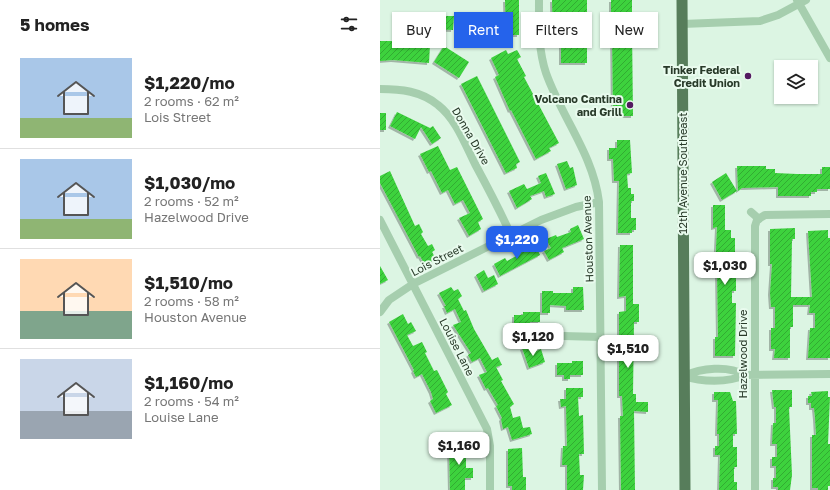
<!DOCTYPE html>
<meta charset="utf-8">
<style>
body{margin:0;font-family:"Golos Text",sans-serif;background:#f6f6f6;color:#222;height:100vh;display:flex;flex-direction:column;font-size:15px;white-space:nowrap}
*{box-sizing:border-box;margin:0}
p{font-size:13px;color:#767676}
.icon{flex:none;width:22px;height:22px;fill:none;stroke:currentColor;stroke-width:2;stroke-linecap:round;stroke-linejoin:round}
.map{position:relative;flex:1;overflow:hidden}
.panel{display:flex;flex-direction:column;background:#fff;width:380px}
.panel>*{flex:none}
.guide{position:absolute;left:12px;top:12px;width:378px;height:36px;display:flex;gap:8px}
.tools{position:absolute;left:394px;top:60px;display:grid;gap:8px}
.tools a{display:grid;place-items:center;width:44px;height:44px;border-radius:0px;background:#fff;box-shadow:0 1px 3px #0004;font-size:20px}
.price{position:absolute;translate:-50% -34px;padding:0 9px;border-radius:8px;background:#fff;color:#222;font-size:13px;line-height:26px;filter:drop-shadow(0 1px 2px #0008)}
.price::after{content:'';position:absolute;left:50%;top:24px;width:12px;height:9px;margin-left:-6px;background:inherit;clip-path:polygon(0 0,100% 0,50% 100%)}
.price.on{background:#2563eb;color:#fff}
ul{padding:0;list-style:none}
li{display:flex;align-items:center;gap:12px;height:100px;padding:0 20px}
li+li{border-top:1px solid #e0e0e0}
li span{display:grid;place-items:center;flex:none;width:112px;height:80px;border-radius:0px;color:#555}
li>.icon{margin-inline-start:auto}
span .icon{width:48px;height:48px;fill:#fffc;stroke-width:1}
li b{font-size:17px}
h2{display:flex;justify-content:space-between;align-items:center;height:48px;padding:0 20px;font-size:17px}
.tag{padding:0 14px;border-radius:0px;background:#fff;box-shadow:0 1px 3px #0004;font-size:14px;line-height:36px}
.tag.on{background:#2563eb;color:#fff}
main{display:flex;flex:1;min-height:0}
.map>svg:first-child{display:block}
.building{fill:url(#building-hatch);filter:url(#shadow)}
.lines{fill:none;stroke-linecap:round;stroke-linejoin:round}
.minor{stroke:#a6ceae;stroke-width:8}
.primary{stroke:#577d5b;stroke-width:11}
.poi-dot{fill:#531960;stroke:#e9fbee;stroke-width:1.5}
.labels{text-anchor:middle;stroke-width:4;stroke-linejoin:round;paint-order:stroke}
.poi-label{font-size:11px;font-weight:bold;fill:#283a29;stroke:#e9fbee;text-anchor:end}
.street-label{font-size:11px;fill:#283a29;stroke:#e9fbee}
</style>
<main>
<section class="panel">
<h2>5 homes<svg class="icon" aria-label="filters" viewBox="0 0 24 24"><path d="M4 7h16M4 17h16"/><circle cx="9" cy="7" r="2"/><circle cx="15" cy="17" r="2"/></svg></h2>
<ul>
<li><span style="background:linear-gradient(#a9c7e8 75%,#8fb573 0)"><svg class="icon" aria-label="home" viewBox="0 0 24 24"><path d="M3 11l9-7 9 7M6 9v11h12V9"/></svg></span><div><b>$1,220/mo</b><p>2 rooms · 62 m²</p><p>Lois Street</p></div></li>
<li><span style="background:linear-gradient(#a9c7e8 75%,#8fb573 0)"><svg class="icon" aria-label="home" viewBox="0 0 24 24"><path d="M3 11l9-7 9 7M6 9v11h12V9"/></svg></span><div><b>$1,030/mo</b><p>2 rooms · 52 m²</p><p>Hazelwood Drive</p></div></li>
<li><span style="background:linear-gradient(#ffd9b3 65%,#7fa58c 0)"><svg class="icon" aria-label="home" viewBox="0 0 24 24"><path d="M3 11l9-7 9 7M6 9v11h12V9"/></svg></span><div><b>$1,510/mo</b><p>2 rooms · 58 m²</p><p>Houston Avenue</p></div></li>
<li><span style="background:linear-gradient(#c9d6e8 65%,#9aa5b1 0)"><svg class="icon" aria-label="home" viewBox="0 0 24 24"><path d="M3 11l9-7 9 7M6 9v11h12V9"/></svg></span><div><b>$1,160/mo</b><p>2 rooms · 54 m²</p><p>Louise Lane</p></div></li>
</ul>
</section>
<div class="map">
<svg width="450" height="490" viewBox="0 0 450 490">
<defs>
<pattern id="building-hatch" width="6" height="6" patternUnits="userSpaceOnUse"><rect width="6" height="6" fill="#3dd23c"/><path d="M-1 1l2-2M0 6l6-6M5 7l2-2" fill="none" stroke="#33ab32"/></pattern>
<filter id="shadow"><feDropShadow dx="-2" dy="2" stdDeviation="0" flood-color="#0004"/></filter>
</defs>
<rect width="100%" height="100%" fill="#dcf5e3"/>
<path class="building" d="M125,0H139V35H126Z
M172,0H207V63H181V40H173Z
M231,0H252V14H231Z
M52,16H74L73,30L52,29Z
M84,26L106,27L105,41L84,40Z
M232,28H252L253,116H233Z
M0,41H21L50,45L49,63L13,60L0,61Z
M64,46L89,62L79,78L54,62Z
M126,50L128,54L137,50L141,57L137,59L146,76L144,77L179,143L169,148L171,151L156,159L131,110L130,111L115,77L119,75L111,58Z
M97,76L140,162L136,164L137,168L126,173L81,84Z
M17,112L50,128L53,126L61,138L52,144L41,127L35,139L10,126Z
M0,113H6V130H0Z
M237,140H250L252,173L247,174L248,188H251V194H254V201H251V218H256V230H252V233H238L239,181H234L233,159H229V148H237Z
M58,146L70,170L77,167L103,219L98,222L101,229L89,236L79,218L90,213L83,200L75,204L68,190L62,193L51,171L49,172L40,154Z
M187,161L190,168L193,167L197,185L186,189L177,164Z
M357,166H386V169H395V173L417,174H442V167H450V189H437V192H431V196H398V187L362,188L358,191Z
M10,171L35,226L39,224L43,232L41,234L48,246L52,244L55,250L52,252L56,259L45,265L40,256L39,257L0,183V176Z
M166,173L175,194L166,197L164,191L150,196L152,199L137,208L129,191L144,184L147,189L161,183L158,176Z
M346,173L357,191L342,200L332,182Z
M333,205H345V230H351V238H355V261H351V274H356V291H352V303H356L355,356H335V337H338L337,270H335L337,227L333,228Z
M198,225L204,239L182,248L184,252L169,260L164,251L171,248L166,239L176,235L177,237L191,232L190,229Z
M415,228V239H412L411,297H432L428,231L448,230V238H450V358H428L430,328H435V313H429L430,305H413V327H410V358H394L395,349H391V328H395V307H391L390,293L392,264H390V229Z
M155,244L160,255L120,276L114,264L125,258L127,261L138,255L137,253Z
M240,245H253V304H259V322H254L253,394H256V402H268V412L254,411L255,490H241L240,416H243L242,396H239V312L246,311V296L239,297Z
M0,266L8,280L0,284Z
M104,270L108,278L114,275L118,284L104,291L96,275Z
M71,287L74,291L78,289L82,296L78,299L84,311L86,310L94,329L112,360L118,357L122,365L116,367L123,380L121,381L134,404L130,407L133,418L140,416L143,428L150,427L152,434L132,440L128,427L123,429L121,419L122,418L116,406L118,405L108,388L106,389L99,375L107,372L100,358L92,362L88,355L91,353L73,325L81,322L75,309L67,313L64,306H66L59,293Z
M193,287H203L204,310H186V306L170,305V313H162V291H173V293H193Z
M143,312H160V322H150V329H147V334L134,333V315H143Z
M23,314L28,324L31,322L36,331L27,335L33,346L42,342L47,352L45,353L54,371L57,370L68,392L66,394L72,405L56,413L50,401L53,399L51,392L42,374L36,377L33,371L34,370L9,322Z
M151,345L154,352L161,349L165,362L149,368L142,348Z
M192,361H203V375H190V379H184V375H177V363H192Z
M186,388H203V397H198L199,416L203,415L204,454H199L200,475H204L203,490H187V465H182L183,446H187L186,406L181,407L180,399H186Z
M392,390H412V407H409L412,475L410,490H398V487H393V478H396V466H392V457H397V444H392L393,423H396V407H394Z
M448,391V397H450L448,444H450V486H448V490H438V488H432V435H436L435,418L434,408H431V403H428V396H432L431,392Z
M334,392H350L353,401H356L357,434H353V447H357V467H354V482H357V490H339L340,455H335V446H339V434H337L338,400H334Z
M92,444V453H86V468H93V478H85V490H70L69,445Z
M142,448L143,477H146V490H132V486H128V449Z"/>
<g class="lines">
<path class="minor" d="M159,0C159,25 158,49 166,73C182,118 213,154 219,202L222,490
M417,0L450,58
M302,24L380,21L398,15L426,0
M0,89C21,89 41,91 58,105C76,119 85,144 95,164C108,188 120,211 131,235
M371,212L379,219
M0,220L107,429L110,446V490
M0,312L9,300L33,284L161,220L196,207L219,202
M183,336L221,337
M304,376C321,382 348,383 365,375L450,374
M304,376C321,368 348,365 365,375
M375,490V226L377,220L385,215L450,214"/>
<path class="primary" d="M302,0L305,490"/>
</g>
<g class="poi-dot">
<circle cx="368" cy="76" r="4"/>
<circle cx="250" cy="105" r="4"/>
</g>
<g class="labels">
<g class="poi-label">
<text x="360" y="74">Tinker Federal<tspan x="360" dy="13">Credit Union</tspan></text>
<text x="242" y="103">Volcano Cantina<tspan x="242" dy="13">and Grill</tspan></text>
</g>
<g class="street-label">
<text transform="translate(91 136) rotate(60)" y="4">Donna Drive</text>
<text transform="translate(303 173) rotate(-90)" y="4">12th Avenue Southeast</text>
<text transform="translate(208 239) rotate(-92)" y="4">Houston Avenue</text>
<text transform="translate(57 260) rotate(-27)" y="4">Lois Street</text>
<text transform="translate(77 347) rotate(63)" y="4">Louise Lane</text>
<text transform="translate(363 354) rotate(-90)" y="4">Hazelwood Drive</text>
</g>
</g>
</svg>
<div class="tools">
<a><svg class="icon" aria-label="layers" viewBox="0 0 24 24"><path d="M12 4l9 5-9 5-9-5zM3 14l9 5 9-5"/></svg></a>
</div>
<b class="price on" style="left:137px;top:260px">$1,220</b>
<b class="price" style="left:345px;top:286px">$1,030</b>
<b class="price" style="left:153px;top:357px">$1,120</b>
<b class="price" style="left:248px;top:369px">$1,510</b>
<b class="price" style="left:79px;top:466px">$1,160</b>
<div class="guide">
<a class="tag">Buy</a>
<a class="tag on">Rent</a>
<a class="tag">Filters</a>
<a class="tag">New</a>
</div>
</div>
</main>
